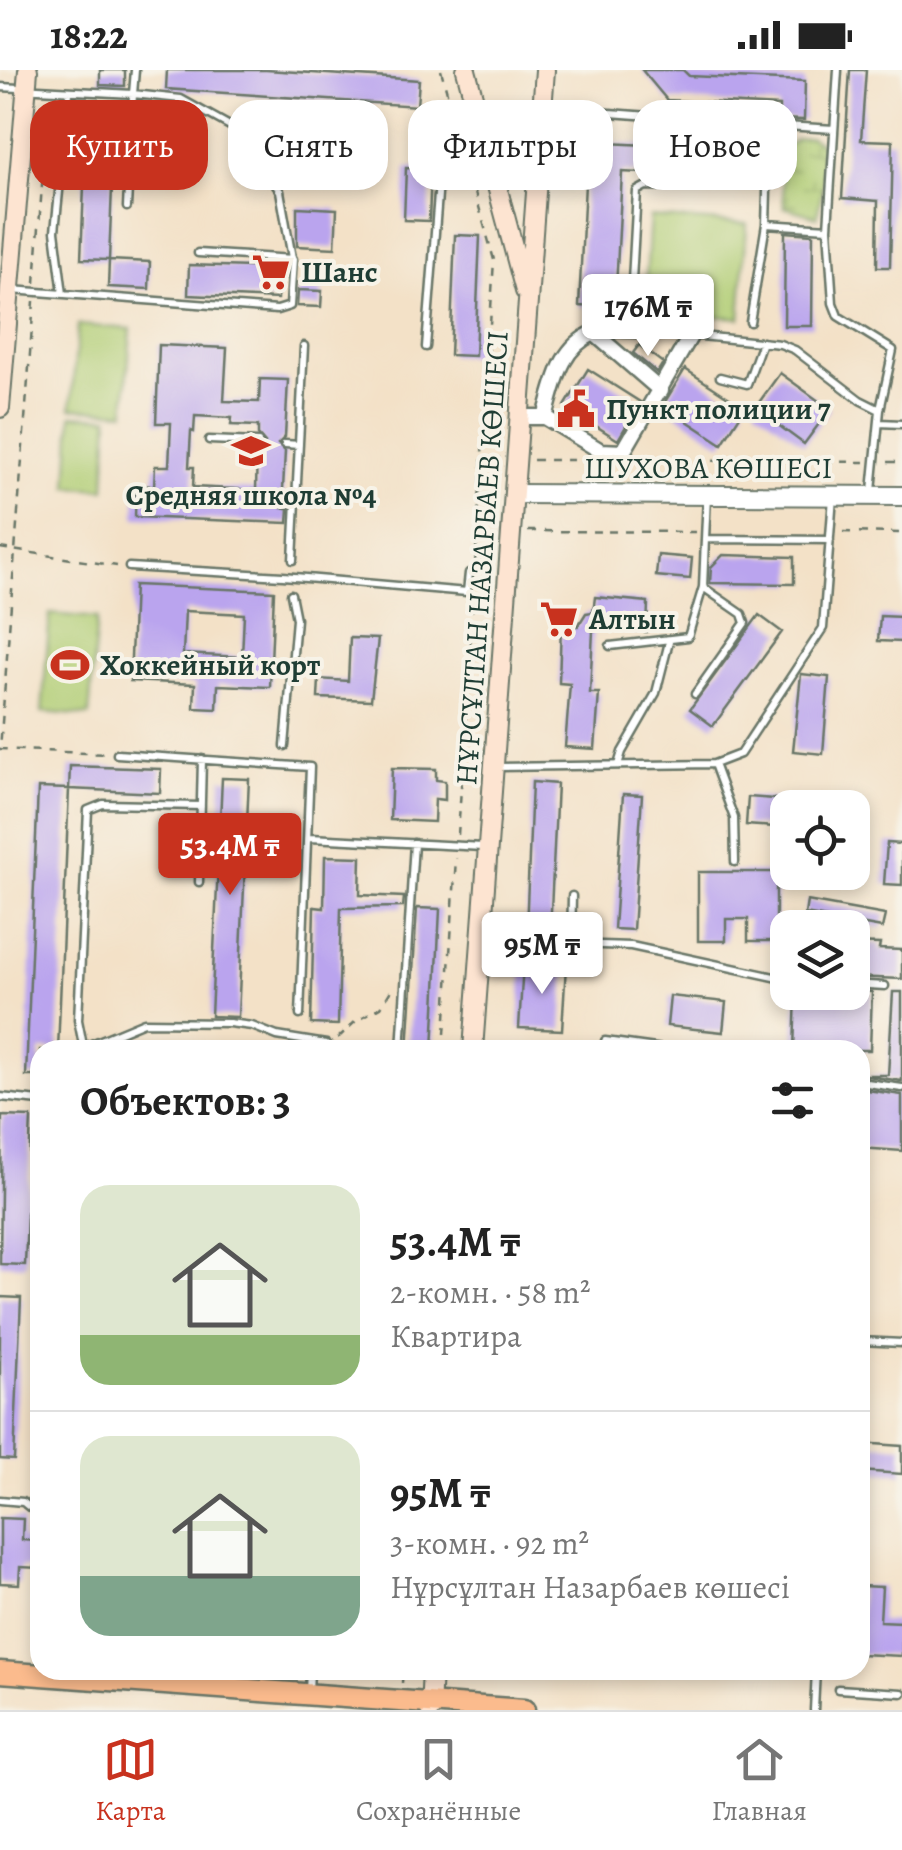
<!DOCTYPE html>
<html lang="ru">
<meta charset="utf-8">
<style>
body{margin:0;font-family:Alegreya,serif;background:#f6f6f6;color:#222;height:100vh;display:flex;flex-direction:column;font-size:38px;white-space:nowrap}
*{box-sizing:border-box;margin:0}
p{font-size:32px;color:#767676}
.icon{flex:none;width:55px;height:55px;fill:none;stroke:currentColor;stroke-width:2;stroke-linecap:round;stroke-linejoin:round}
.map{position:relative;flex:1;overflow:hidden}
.panel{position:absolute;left:30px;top:970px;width:840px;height:640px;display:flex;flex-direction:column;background:#fff;border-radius:30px;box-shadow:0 5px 15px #0003}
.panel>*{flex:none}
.hud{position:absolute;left:30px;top:30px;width:842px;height:90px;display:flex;gap:20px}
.controls{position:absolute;left:770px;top:720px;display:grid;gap:20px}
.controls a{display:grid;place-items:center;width:100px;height:100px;border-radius:20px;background:#fff;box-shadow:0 5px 15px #0003;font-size:50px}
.price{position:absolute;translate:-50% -85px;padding:0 22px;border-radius:10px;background:#fff;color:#222;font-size:32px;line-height:65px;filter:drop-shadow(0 2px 5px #0008)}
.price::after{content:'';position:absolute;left:50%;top:60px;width:30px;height:22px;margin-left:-15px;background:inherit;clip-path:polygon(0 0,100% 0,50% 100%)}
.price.current{background:#c8321e;color:#fff}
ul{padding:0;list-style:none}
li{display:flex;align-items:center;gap:30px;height:250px;padding:0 50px}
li+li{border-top:2px solid #e0e0e0}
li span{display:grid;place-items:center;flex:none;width:280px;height:200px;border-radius:30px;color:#555}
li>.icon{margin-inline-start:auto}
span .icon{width:120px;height:120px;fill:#fffc;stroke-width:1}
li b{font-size:42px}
h2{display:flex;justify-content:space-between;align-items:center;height:120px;padding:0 50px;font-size:42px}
.pill{padding:0 35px;border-radius:30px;background:#fff;box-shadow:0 5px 15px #0003;font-size:35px;line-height:90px}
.pill.current{background:#c8321e;color:#fff}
.status{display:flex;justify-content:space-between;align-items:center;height:70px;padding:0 50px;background:#fff;direction:ltr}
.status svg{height:28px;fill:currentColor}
.tabs{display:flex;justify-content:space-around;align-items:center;height:140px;border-top:2px solid #e0e0e0;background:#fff;font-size:28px;color:#767676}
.tabs a{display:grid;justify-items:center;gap:5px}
.tabs .current{color:#c8321e}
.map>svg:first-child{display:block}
.wetland{fill:url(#wetland-marsh);stroke:#688554;stroke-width:2.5}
.pitch{fill:#b1cd74;stroke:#688554;stroke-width:2.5}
.building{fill:#baa4ee;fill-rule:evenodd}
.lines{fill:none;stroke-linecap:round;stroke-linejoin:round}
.service-casing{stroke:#697667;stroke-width:11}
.minor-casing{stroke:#697667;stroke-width:19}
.tertiary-casing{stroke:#697667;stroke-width:22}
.secondary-casing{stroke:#697667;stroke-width:22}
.primary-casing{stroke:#697667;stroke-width:25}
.path{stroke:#697667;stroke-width:2.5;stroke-dasharray:8 8;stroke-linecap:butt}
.service{stroke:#fff;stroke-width:6}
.minor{stroke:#fff;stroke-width:14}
.tertiary{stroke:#fff;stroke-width:18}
.secondary{stroke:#fde4d1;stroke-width:18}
.primary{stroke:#fbbb8d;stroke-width:20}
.labels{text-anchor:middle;stroke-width:8;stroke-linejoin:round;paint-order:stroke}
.poi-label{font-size:30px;font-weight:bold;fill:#1f3d34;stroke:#f7f3e8;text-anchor:start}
.street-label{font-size:30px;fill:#1f3d34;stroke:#f7f3e8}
</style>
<div class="status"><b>18:22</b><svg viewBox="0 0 49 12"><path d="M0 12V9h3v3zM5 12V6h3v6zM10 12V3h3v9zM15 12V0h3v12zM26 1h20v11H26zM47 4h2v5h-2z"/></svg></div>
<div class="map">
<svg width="902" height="1640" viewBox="0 0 902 1640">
<defs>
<pattern id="wetland-marsh" width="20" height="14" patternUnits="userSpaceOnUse" patternTransform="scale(2.5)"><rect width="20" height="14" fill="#b1cd74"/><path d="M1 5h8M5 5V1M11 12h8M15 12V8" fill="none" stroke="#8fa860"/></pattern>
</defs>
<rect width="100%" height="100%" fill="#f7f3e8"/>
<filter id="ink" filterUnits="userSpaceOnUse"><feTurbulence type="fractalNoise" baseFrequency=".01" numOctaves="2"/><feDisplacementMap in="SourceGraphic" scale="20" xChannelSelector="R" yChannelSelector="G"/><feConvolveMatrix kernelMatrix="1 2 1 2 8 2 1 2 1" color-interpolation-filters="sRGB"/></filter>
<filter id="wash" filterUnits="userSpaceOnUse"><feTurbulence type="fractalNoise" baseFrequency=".0048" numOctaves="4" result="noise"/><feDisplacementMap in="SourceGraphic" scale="40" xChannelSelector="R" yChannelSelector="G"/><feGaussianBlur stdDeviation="2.25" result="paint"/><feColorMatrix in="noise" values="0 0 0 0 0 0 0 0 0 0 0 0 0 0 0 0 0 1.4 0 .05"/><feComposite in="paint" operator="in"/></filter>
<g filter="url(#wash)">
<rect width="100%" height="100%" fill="#f3e1c7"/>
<path class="wetland" d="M810,67L821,74L823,115L817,147L784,137L782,107L787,76L797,69Z"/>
<path class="pitch" d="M650,147L747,154L740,248L644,241Z
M78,255L131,259L125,342L71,338Z
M72,345L109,347L105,419L68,417Z
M50,544L97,548L89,646L42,642Z"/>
<g id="blocks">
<path class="building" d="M100,0H125V16L100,15Z
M167,0H266L419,10L417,36L166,19Z
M642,0H683L689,6L805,11L804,50L779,49V36L667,30Z
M850,0H866L861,70L893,71L890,197H877L878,131L842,128Z
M87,44L115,45L109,190L81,189Z
M288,67L363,74L359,111L284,103Z
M587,72L686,77V89L710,91L709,111L698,110L699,106L622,102L615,238L579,236Z
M406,98L431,99L429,151L404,150Z
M297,137L337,139L335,178L297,176Z
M785,162L813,164L812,256H784Z
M455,165L480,166L475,286L450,285Z
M109,190L150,192L149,219L108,217Z
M189,195L279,198L278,229L188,225Z
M298,220L322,221L321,237L297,236Z
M159,275L227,278L224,331L259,332L260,309L288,310L285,367L278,374L285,381L282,438H289L288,453L135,447L136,415L154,416L155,396H169L171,353H156ZM195,346L232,348L231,355L258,356V365L265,373L257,379L256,420L193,417L194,397H189L191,361L194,362Z
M639,275L663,293L657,303L633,283Z
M588,299L640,332L618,370L565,336Z
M685,299L745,338L722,374L663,335Z
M780,303L830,339L804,374L755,338Z
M658,485L692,488L690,509L656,506Z
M723,485L794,487V514L710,513L711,497Z
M134,515L274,521L270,617L218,615L217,639L194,638L195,614L130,611ZM185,541L244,544L242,587L183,584Z
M595,527L648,532L647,562L593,560L590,623H599L595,679L565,677L570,614L559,613L561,555L578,556L586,543L593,542Z
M759,545L782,562L713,656L690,639Z
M880,546L902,547V572L878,571Z
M350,568L378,569L371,630L318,628L319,609L348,611Z
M801,604L829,607L823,684L793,681Z
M70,696L161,699L160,723L69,719Z
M392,698L436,699V710L445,711V730L435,729L434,752L390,750Z
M222,708L249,709L238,947L211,946Z
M532,712L557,714L550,862L526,861Z
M38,718L69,719L58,980H40V1006H26Z
M623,724L642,725L633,860L614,859Z
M748,727L788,730V758L746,755Z
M887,773L902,774V815L884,814Z
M325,786L361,787L360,825L404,827L403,837L341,838L338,955L311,954L314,837L324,838Z
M698,802H776V871H748V849H726V871H698Z
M807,831L885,845L882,858L805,844Z
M417,838L440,839L433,980H408Z
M852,873L880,874L879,879L902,880V909L852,907Z
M523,893L566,896L562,960L519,958Z
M852,921L872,922L870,980H794L796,923L852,924Z
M893,922H902V1011L860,1005H888Z
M670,926L726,932L723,962L667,956Z
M860,1019L902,1025V1081L860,1078Z
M2,1046L31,1047L25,1195L0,1194Z
M0,1227L21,1228L14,1390L0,1389Z
M860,1373L902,1376V1404L860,1401Z
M0,1448L23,1449L22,1470L40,1471V1498L20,1497L19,1514L0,1513Z
M860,1516L882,1517L880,1551L902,1552V1586L860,1584Z"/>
</g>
</g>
<g filter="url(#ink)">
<use href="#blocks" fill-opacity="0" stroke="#697667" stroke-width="2.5"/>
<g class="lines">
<g class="service-casing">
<path id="service" d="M0,17L133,24L135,0
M544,38L769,55L766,154L750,252
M769,55L834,59
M127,137L133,24L181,29L246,65L249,98L274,113L280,121L292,188
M766,154L828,158L833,233L838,246L893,280L880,340L872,421
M828,158L838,0
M11,220L277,240L290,236L293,189L198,183
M63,224L55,161L69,23
M597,263L691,265L780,274L795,280L860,330L880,340
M629,264L637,121L646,116L697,117
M426,277L443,61L473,32
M720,307L747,314L762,272
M879,353L902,354
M209,370L258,372
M285,374L299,375
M707,426L705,469L830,470
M293,490L304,276
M129,497L283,506L467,522L469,503
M610,576L688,567L703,517L705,469
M695,624L745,553L742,544L703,517
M285,676L296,549L291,524
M117,684L310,697L300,945
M714,694L734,748L735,792
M618,695L622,682L656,623L669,572
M497,697L714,694L740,684L823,558L833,427
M310,768L483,777
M199,812L202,689
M482,871L631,876L788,910
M571,874L572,826
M852,914L885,916
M605,971L670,980
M84,977L144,952L229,953L252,956L277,966L326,974L334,980
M84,980L78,950L88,740L103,734L201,736
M401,980L414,773
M860,1012L902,1018
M0,1027L40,1031
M38,1162L40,1120
M860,1271L902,1273
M0,1430L23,1432L40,1446
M838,1619L902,1623
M309,1622L310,1600
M814,1640L816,1600"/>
</g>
<g class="minor-casing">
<path id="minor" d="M519,347H545C555,314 559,278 594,263L661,321
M545,347L601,381L623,382L691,265"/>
</g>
<g class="tertiary-casing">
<path id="tertiary" d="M514,424L902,426"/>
</g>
<g class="secondary-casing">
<path id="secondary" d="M466,0L525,221
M0,338L28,0
M473,980L545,0
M430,1640L432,1600"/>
</g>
<g class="primary-casing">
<path id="primary" d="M0,1602L524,1640"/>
</g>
<path class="path" d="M441,0L451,37
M457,59L494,190L475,496
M35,213L48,31
M34,231L0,679L107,684
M483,387L500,388
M533,390H590
M633,390L865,392
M888,392H902
M528,461L695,462
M843,462L902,463
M0,478L117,496
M475,492L491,493
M458,765L473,529
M338,968L357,950L381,937L393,917
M444,980L456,788
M402,1613L403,1600"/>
<use href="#service" class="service"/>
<use href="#minor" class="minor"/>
<use href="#tertiary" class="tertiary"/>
<use href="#secondary" class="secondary"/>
<use href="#primary" class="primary"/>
</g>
</g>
<defs>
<g id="supermarket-bare" transform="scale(3)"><path d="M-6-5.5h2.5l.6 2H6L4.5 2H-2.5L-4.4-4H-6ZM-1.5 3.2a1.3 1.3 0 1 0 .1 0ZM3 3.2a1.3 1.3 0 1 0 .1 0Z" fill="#c8321e" stroke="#f7f3e8" stroke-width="2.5" paint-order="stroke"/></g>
<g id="civic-bare" transform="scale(3)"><path d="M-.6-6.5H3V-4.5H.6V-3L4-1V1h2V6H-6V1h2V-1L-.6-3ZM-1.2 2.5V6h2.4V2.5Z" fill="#c8321e" stroke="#f7f3e8" stroke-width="2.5" paint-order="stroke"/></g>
<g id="school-bare" transform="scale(3)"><path d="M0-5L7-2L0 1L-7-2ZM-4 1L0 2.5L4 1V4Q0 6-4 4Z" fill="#c8321e" stroke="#f7f3e8" stroke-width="2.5" paint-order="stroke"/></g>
<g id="stadium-bare" transform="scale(3)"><path d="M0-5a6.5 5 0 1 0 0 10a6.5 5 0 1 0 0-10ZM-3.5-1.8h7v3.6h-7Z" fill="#c8321e" stroke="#f7f3e8" stroke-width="2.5" paint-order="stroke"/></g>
</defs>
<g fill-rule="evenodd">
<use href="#supermarket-bare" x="271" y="202"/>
<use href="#civic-bare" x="576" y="339"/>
<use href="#school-bare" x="251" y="381"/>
<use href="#supermarket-bare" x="559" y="549"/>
<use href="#stadium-bare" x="70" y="595"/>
</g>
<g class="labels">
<g class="poi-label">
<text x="301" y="212">Шанс</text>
<text x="606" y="349">Пункт полиции 7</text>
<text x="251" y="435" text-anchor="middle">Средняя школа №4</text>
<text x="589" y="559">Алтын</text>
<text x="100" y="605">Хоккейный корт</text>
</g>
<g class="street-label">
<text x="708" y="408">ШУХОВА КӨШЕСІ</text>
<text transform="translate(482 488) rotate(-86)" y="10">НҰРСҰЛТАН НАЗАРБАЕВ КӨШЕСІ</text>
</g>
</g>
</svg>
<div class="controls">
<a><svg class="icon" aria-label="locate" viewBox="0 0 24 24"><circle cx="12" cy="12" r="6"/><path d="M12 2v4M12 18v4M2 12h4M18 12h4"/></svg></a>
<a><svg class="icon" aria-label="layers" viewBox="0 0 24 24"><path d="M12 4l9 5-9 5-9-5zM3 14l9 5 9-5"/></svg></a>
</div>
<b class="price" style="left:648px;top:289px">176M ₸</b>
<b class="price current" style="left:230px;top:828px">53.4M ₸</b>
<b class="price" style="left:542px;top:927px">95M ₸</b>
<div class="hud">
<a class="pill current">Купить</a>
<a class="pill">Снять</a>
<a class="pill">Фильтры</a>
<a class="pill">Новое</a>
</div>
<section class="panel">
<h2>Объектов: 3<svg class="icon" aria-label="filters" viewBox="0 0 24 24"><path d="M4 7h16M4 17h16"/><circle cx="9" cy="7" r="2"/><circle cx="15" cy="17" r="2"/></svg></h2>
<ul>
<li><span style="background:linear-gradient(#dfe7d0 75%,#8fb573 0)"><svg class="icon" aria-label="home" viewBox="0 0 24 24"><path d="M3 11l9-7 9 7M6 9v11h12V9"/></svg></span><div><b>53.4M ₸</b><p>2-комн. · 58 m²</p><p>Квартира</p></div></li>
<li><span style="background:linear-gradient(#dfe7d0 70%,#7fa58c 0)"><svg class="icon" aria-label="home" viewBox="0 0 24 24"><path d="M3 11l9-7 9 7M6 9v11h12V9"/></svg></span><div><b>95M ₸</b><p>3-комн. · 92 m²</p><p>Нұрсұлтан Назарбаев көшесі</p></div></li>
</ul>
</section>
</div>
<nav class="tabs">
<a class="current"><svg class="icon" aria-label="map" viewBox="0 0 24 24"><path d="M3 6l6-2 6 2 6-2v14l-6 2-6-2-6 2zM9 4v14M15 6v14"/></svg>Карта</a>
<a><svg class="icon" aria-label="saved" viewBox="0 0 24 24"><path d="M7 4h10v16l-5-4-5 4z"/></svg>Сохранённые</a>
<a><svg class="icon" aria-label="home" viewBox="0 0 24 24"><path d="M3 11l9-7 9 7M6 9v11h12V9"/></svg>Главная</a>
</nav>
